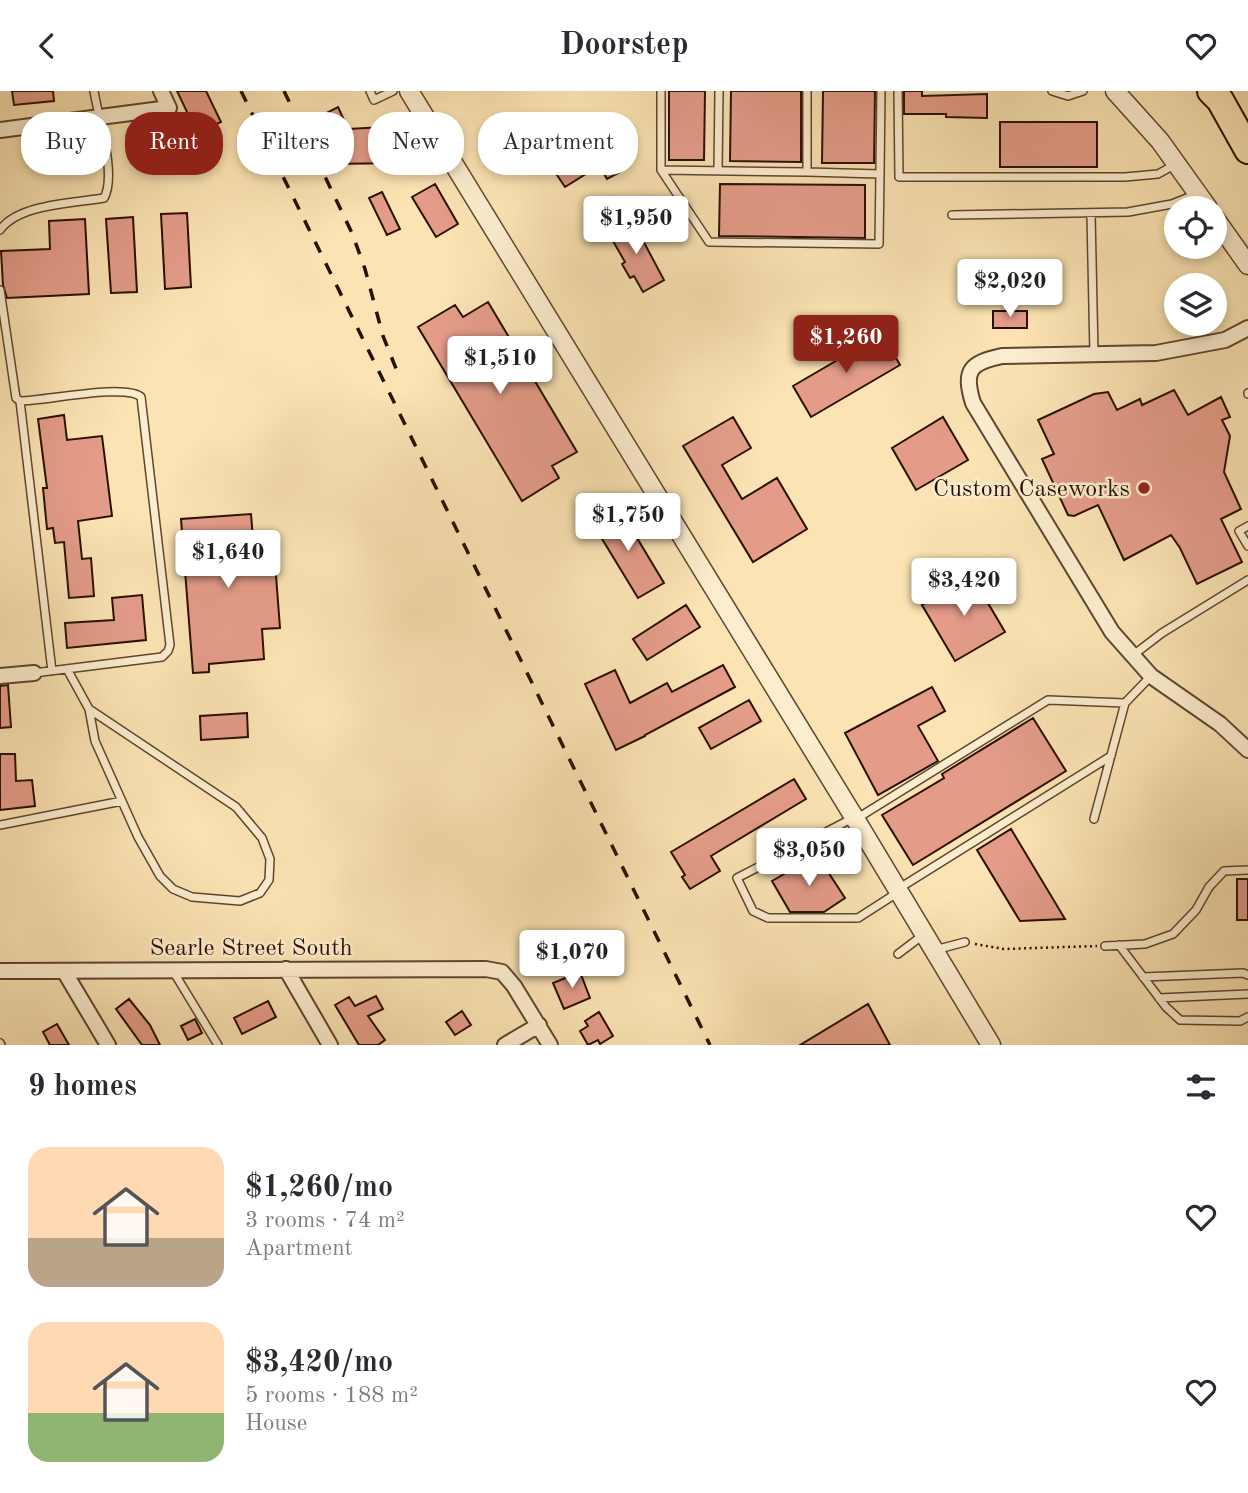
<!DOCTYPE html>
<meta charset="utf-8">
<style>
body{margin:0;font-family:"Old Standard TT",serif;background:#f2f2f3;color:#2b2b33;height:100vh;display:flex;flex-direction:column;font-size:26px;white-space:nowrap}
*{box-sizing:border-box;margin:0}
p{font-size:23px;color:#7c7c81}
.icon{flex:none;width:38px;height:38px;fill:none;stroke:currentColor;stroke-width:2;stroke-linecap:round;stroke-linejoin:round}
.map{position:relative;height:954px;overflow:hidden}
.side{display:flex;flex-direction:column;background:#fff;flex:1}
.side>*{flex:none}
.banner{position:absolute;left:21px;top:21px;width:700px;height:63px;display:flex;gap:14px}
.fabs{position:absolute;left:1164px;top:105px;display:grid;gap:14px}
.fabs a{display:grid;place-items:center;width:63px;height:63px;border-radius:50%;background:#fff;box-shadow:0 4px 10px #0003;font-size:35px}
.price{position:absolute;translate:-50% -60px;padding:0 16px;border-radius:7px;background:#fff;color:#222;font-size:23px;line-height:46px;filter:drop-shadow(0 2px 4px #0008)}
.price::after{content:'';position:absolute;left:50%;top:42px;width:21px;height:16px;margin-left:-10px;background:inherit;clip-path:polygon(0 0,100% 0,50% 100%)}
.price.active{background:#8f2418;color:#fff}
ul{padding:0;list-style:none}
li{display:flex;align-items:center;gap:21px;height:175px;padding:0 28px}
li span{display:grid;place-items:center;flex:none;width:196px;height:140px;border-radius:21px;color:#555}
li>.icon{margin-inline-start:auto}
span .icon{width:84px;height:84px;fill:#fffc;stroke-width:1}
li b{font-size:30px}
h2{display:flex;justify-content:space-between;align-items:center;height:84px;padding:0 28px;font-size:30px}
.chip{padding:0 24px;border-radius:28px;background:#fff;box-shadow:0 4px 10px #0003;font-size:24px;line-height:63px}
.chip.active{background:#8f2418;color:#fff}
header{display:flex;justify-content:space-between;align-items:center;height:91px;padding:0 28px;background:#fff;font-size:32px;font-weight:600}
.map>svg:first-child{display:block}
.building{fill:#e49c89;stroke:#2a1001;stroke-width:2}
.lines{fill:none;stroke-linecap:round;stroke-linejoin:round}
.service-casing{stroke:#5e452e;stroke-width:10}
.minor-casing{stroke:#5e452e;stroke-width:18}
.tertiary-casing{stroke:#5e452e;stroke-width:21}
.motorway-casing{stroke:#2a1001;stroke-width:30}
.path{stroke:#2a1001;stroke-width:2.5;stroke-dasharray:2 3.5;stroke-linecap:butt}
.service{stroke:#fcedce;stroke-width:7}
.minor{stroke:#fcedce;stroke-width:14}
.tertiary{stroke:#fcedce;stroke-width:18}
.motorway{stroke:#fbe3b3;stroke-width:26}
.rail{stroke:#2a1001;stroke-width:3.5;stroke-dasharray:12 12;stroke-linecap:butt}
.poi-dot{fill:#8f2418;stroke:#fcedce;stroke-width:2.5}
.labels{text-anchor:middle;stroke-width:5;stroke-linejoin:round;paint-order:stroke}
.poi-label{font-size:24px;fill:#2a1001;stroke:#fcedce;text-anchor:end}
.street-label{font-size:24px;fill:#2a1001;stroke:#fcedce}
</style>
<header><svg class="icon" aria-label="back" viewBox="0 0 24 24"><path d="M15 5l-7 7 7 7"/></svg>Doorstep<svg class="icon" aria-label="heart" viewBox="0 0 24 24"><path d="M12 20l-8-8c-3-5 5-10 8-4 3-6 11-1 8 4z"/></svg></header>
<div class="map">
<svg width="1248" height="954" viewBox="0 0 1248 954">
<rect width="100%" height="100%" fill="#fbe3b3"/>
<filter id="stains"><feTurbulence type="fractalNoise" baseFrequency=".00286" numOctaves="4"/><feColorMatrix values="0 0 0 0 .2 0 0 0 0 .09 0 0 0 0 .02 0 0 0 .5 -.17"/></filter>
<radialGradient id="worn" r=".72"><stop offset=".6" stop-color="#630" stop-opacity="0"/><stop offset="1" stop-color="#630" stop-opacity=".3"/></radialGradient>
<path class="building" d="M12,0H53L54,10L14,14Z
M177,0H206L221,31L197,42Z
M669,0H705L704,69H669Z
M731,0H801V71L730,70Z
M823,0H875L874,72H822Z
M904,0H922V5L987,3V27L946,26V23H904Z
M338,16L348,38L403,35V72L327,73L307,32Z
M1000,31H1097V76H1000Z
M595,40L620,81L607,88L599,75L565,96L557,84L591,64L582,48Z
M435,93L458,133L436,146L412,106Z
M720,93L865,94V147L719,145Z
M382,101L400,138L387,144L369,107Z
M187,122L191,196L165,198L161,123Z
M133,126L137,201L111,202L106,128Z
M85,128L89,203L7,207L3,194L1,160L50,158L49,130Z
M632,129L664,189L643,201L634,185L630,187L622,173L625,171L609,143Z
M488,211L577,361L552,375L559,387L522,410L418,236L455,214L463,226Z
M993,220H1027V237H993Z
M882,243L900,274L811,326L793,295Z
M1174,299L1188,324L1221,306L1230,326L1222,329L1230,345L1224,381L1241,418L1221,428L1242,471L1197,493L1180,457L1171,444L1124,469L1098,414L1074,425L1068,424L1042,368L1054,363L1038,329L1094,303L1108,301L1117,319L1140,308L1142,314Z
M64,324L67,349L102,345L112,425L78,430L82,468L91,467L94,505L69,507L64,451L55,452L53,437L47,438L43,397H47L38,328Z
M733,326L751,357L722,374L742,408L777,387L807,438L753,471L683,355Z
M943,326L968,369L916,399L892,357Z
M619,417L664,492L638,507L593,433Z
M251,423L254,460L274,458L280,537L262,538L264,568L209,573V581L193,582L181,428Z
M972,485L1005,541L955,570L922,514Z
M142,504L146,549L67,557L65,532L114,529L112,507Z
M686,514L700,536L647,569L633,548Z
M723,574L735,596L645,644V645L616,659L585,593L615,579L630,612L667,592L672,601Z
M8,594L11,636L0,637V595Z
M932,596L945,620L918,635L938,670L878,704L845,642Z
M749,609L761,630L711,658L699,637Z
M247,622L248,646L201,649L200,625Z
M1033,627L1066,680L913,774L882,724L944,687L942,683Z
M0,663H15L16,690L32,689L35,715L0,719Z
M794,688L806,708L711,765L720,780L690,798L682,786L685,784L671,761Z
M1011,738L1065,828L1020,830L977,759Z
M817,764L845,807L824,821H790L772,790Z
M1237,788H1248V829H1237Z
M580,881L590,907L564,918L553,892Z
M376,905L383,918L368,925L385,949L378,954H359L335,914L349,906L355,915Z
M129,908L150,934L160,954H142L116,918Z
M268,910L276,926L242,943L234,927Z
M868,913L890,954H800Z
M462,920L471,934L455,944L446,931Z
M599,921L613,945L600,953L598,949L588,954L580,940L588,935L585,930Z
M195,928L202,942L188,949L181,935Z
M57,933L69,954H50L43,941Z"/>
<g class="lines">
<g class="service-casing">
<path id="service" d="M370,0L374,9L393,0
M661,0V79L709,151L879,153L880,83L807,81V0
M898,0L899,86H1125L1158,83L1176,73
M1052,0L1068,5L1083,0
M661,79L807,81
M718,80L719,0
M880,83L881,0
M1091,123L1094,263
M952,124L1128,121L1172,113L1197,103
M0,139C18,113 74,112 104,107C117,84 98,26 94,0
M0,199L16,307L20,310L52,580
M1248,302V303
M20,310C45,310 126,292 141,306L170,554L168,560L162,566L34,582
M1248,435L1239,440L1248,455
M1132,565L1162,542L1248,489
M67,578L89,618L95,650L138,746L160,785L173,798L192,806L240,810L260,802L269,789L270,768L262,747L236,716L89,618
M853,727L737,787L753,820L768,827H858L897,802
M856,728L1048,609L1125,612
M1094,728L1125,612L1151,585
M0,734L122,710
M898,798L1111,665
M1119,854L1166,916L1180,929L1240,930L1248,926
M1105,855L1145,853L1173,843L1196,819L1209,796L1224,780L1248,779
M935,859L965,851
M898,863L923,844
M173,880L218,954
M1143,886L1243,882L1248,884
M1159,907L1248,903
M0,952L1,954"/>
</g>
<g class="minor-casing">
<path id="minor" d="M0,39L169,17L161,0
M1248,237L1225,249L1156,262L1002,265C970,272 963,279 973,312L1112,541L1151,585L1220,633L1248,659
M0,585L34,582
M286,878L330,954
M0,880L486,878L502,881L514,895L550,954
M64,880L108,954
M505,954L539,934"/>
</g>
<g class="tertiary-casing">
<path id="tertiary" d="M409,0L854,726L991,954
M1115,0L1160,50L1208,117
M1214,126L1248,174"/>
</g>
<g class="motorway-casing">
<path id="motorway" d="M1211,0L1220,9L1248,59"/>
</g>
<path class="path" d="M975,853L1004,858L1097,855"/>
<use href="#service" class="service"/>
<use href="#minor" class="minor"/>
<use href="#tertiary" class="tertiary"/>
<use href="#motorway" class="motorway"/>
<path class="rail" d="M241,0L710,954
M284,0L352,142L365,178L383,245L399,285"/>
</g>
<circle class="poi-dot" cx="1144" cy="397" r="7"/>
<g class="labels">
<g class="poi-label">
<text x="1130" y="405">Custom Caseworks</text>
</g>
<g class="street-label">
<text x="251" y="864">Searle Street South</text>
</g>
</g>
<rect width="100%" height="100%" filter="url(#stains)"/>
<rect width="100%" height="100%" fill="url(#worn)"/>
</svg>
<div class="fabs">
<a><svg class="icon" aria-label="locate" viewBox="0 0 24 24"><circle cx="12" cy="12" r="6"/><path d="M12 2v4M12 18v4M2 12h4M18 12h4"/></svg></a>
<a><svg class="icon" aria-label="layers" viewBox="0 0 24 24"><path d="M12 4l9 5-9 5-9-5zM3 14l9 5 9-5"/></svg></a>
</div>
<b class="price" style="left:636px;top:165px">$1,950</b>
<b class="price" style="left:1010px;top:228px">$2,020</b>
<b class="price active" style="left:846px;top:284px">$1,260</b>
<b class="price" style="left:500px;top:305px">$1,510</b>
<b class="price" style="left:628px;top:462px">$1,750</b>
<b class="price" style="left:228px;top:499px">$1,640</b>
<b class="price" style="left:964px;top:527px">$3,420</b>
<b class="price" style="left:809px;top:797px">$3,050</b>
<b class="price" style="left:572px;top:899px">$1,070</b>
<div class="banner">
<a class="chip">Buy</a>
<a class="chip active">Rent</a>
<a class="chip">Filters</a>
<a class="chip">New</a>
<a class="chip">Apartment</a>
</div>
</div>
<section class="side">
<h2>9 homes<svg class="icon" aria-label="filters" viewBox="0 0 24 24"><path d="M4 7h16M4 17h16"/><circle cx="9" cy="7" r="2"/><circle cx="15" cy="17" r="2"/></svg></h2>
<ul>
<li><span style="background:linear-gradient(#ffd9b3 65%,#b9a48a 0)"><svg class="icon" aria-label="home" viewBox="0 0 24 24"><path d="M3 11l9-7 9 7M6 9v11h12V9"/></svg></span><div><b>$1,260/mo</b><p>3 rooms · 74 m²</p><p>Apartment</p></div><svg class="icon" aria-label="heart" viewBox="0 0 24 24"><path d="M12 20l-8-8c-3-5 5-10 8-4 3-6 11-1 8 4z"/></svg></li>
<li><span style="background:linear-gradient(#ffd9b3 65%,#8fb573 0)"><svg class="icon" aria-label="home" viewBox="0 0 24 24"><path d="M3 11l9-7 9 7M6 9v11h12V9"/></svg></span><div><b>$3,420/mo</b><p>5 rooms · 188 m²</p><p>House</p></div><svg class="icon" aria-label="heart" viewBox="0 0 24 24"><path d="M12 20l-8-8c-3-5 5-10 8-4 3-6 11-1 8 4z"/></svg></li>
</ul>
</section>
